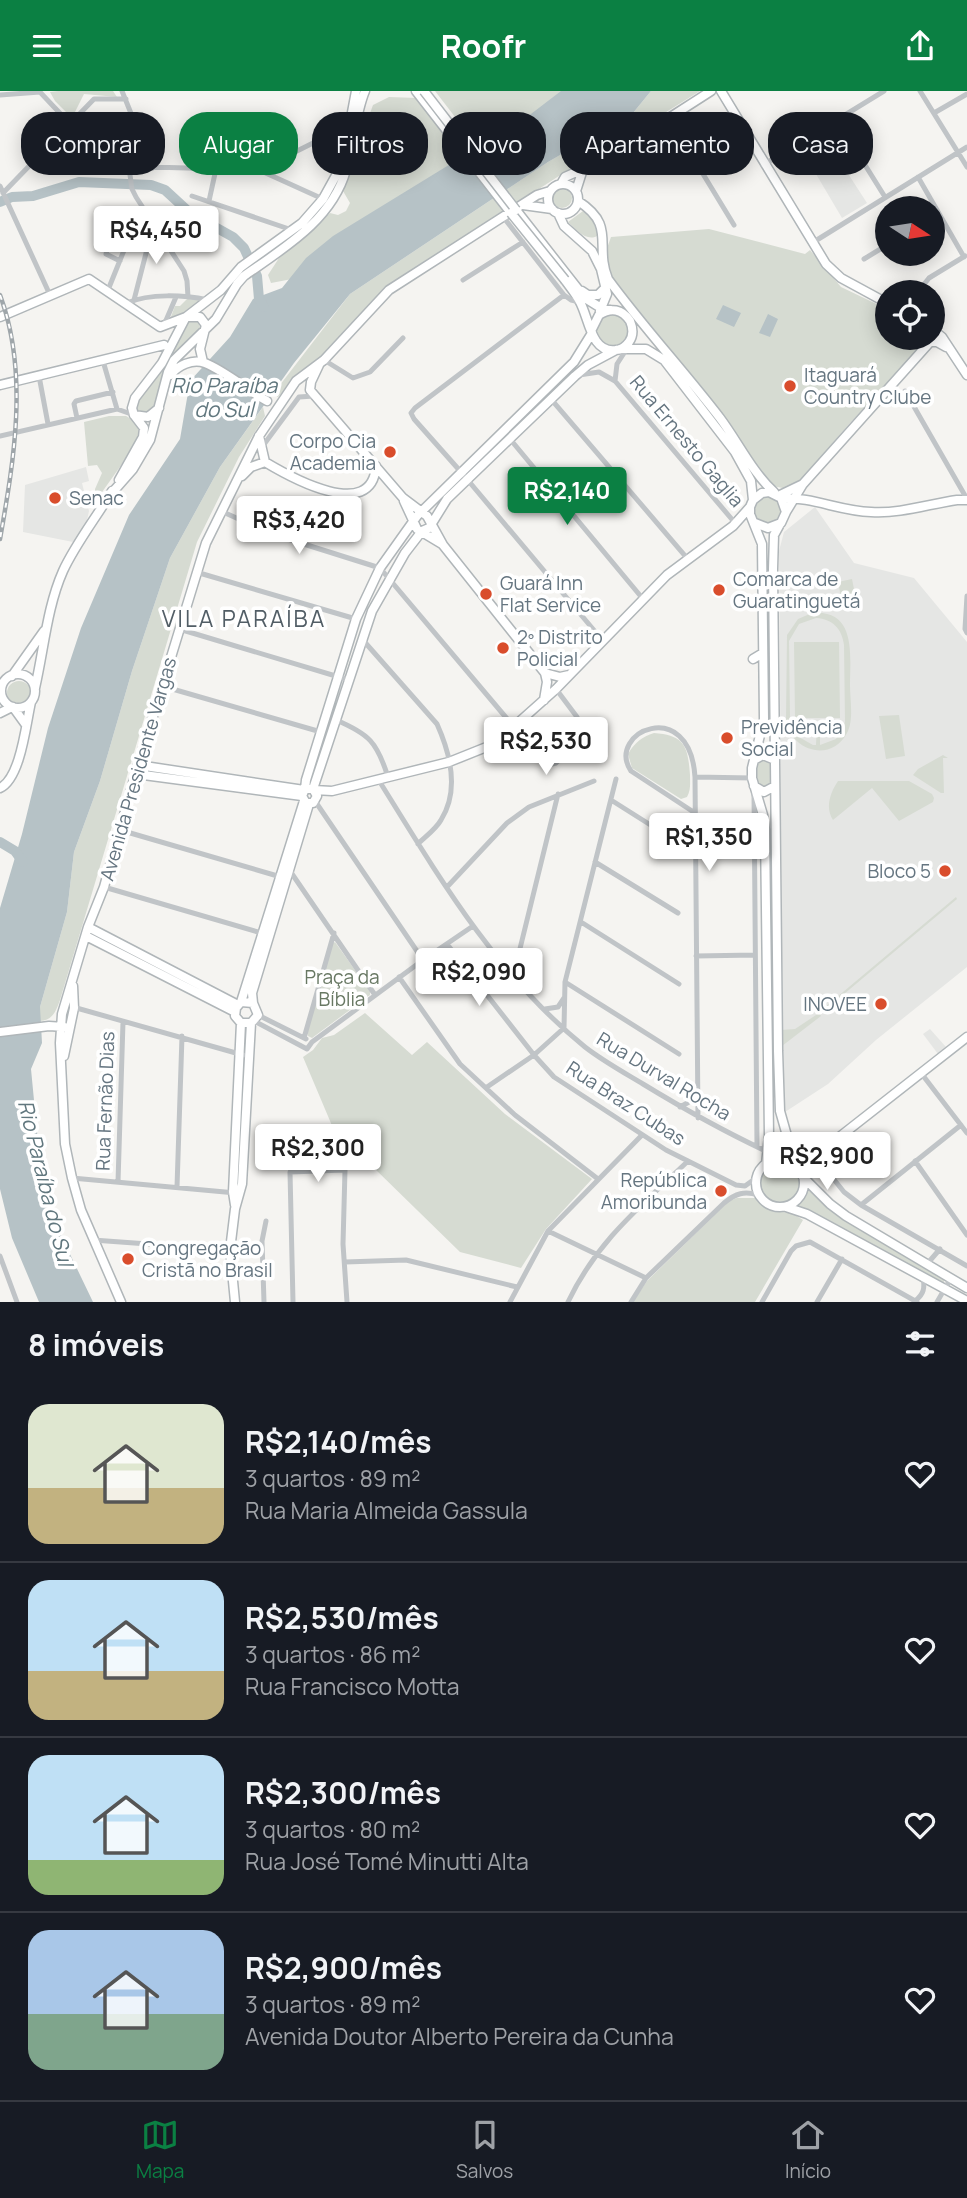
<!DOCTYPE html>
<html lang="pt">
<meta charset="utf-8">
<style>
body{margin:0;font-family:Manrope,sans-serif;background:#20242c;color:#f1f3f6;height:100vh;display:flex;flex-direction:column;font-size:26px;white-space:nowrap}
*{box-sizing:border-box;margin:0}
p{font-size:23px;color:#9ea1a6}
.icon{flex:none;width:38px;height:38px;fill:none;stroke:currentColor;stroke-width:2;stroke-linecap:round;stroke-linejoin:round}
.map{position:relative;height:1211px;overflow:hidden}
.panel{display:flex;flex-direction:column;background:#171b24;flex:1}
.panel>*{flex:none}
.hud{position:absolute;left:21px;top:21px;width:926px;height:63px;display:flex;gap:14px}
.needle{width:46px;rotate:102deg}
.fabs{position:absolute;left:875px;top:105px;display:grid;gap:14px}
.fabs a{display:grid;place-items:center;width:70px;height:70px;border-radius:50%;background:#171b24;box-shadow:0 4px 18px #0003;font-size:35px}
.price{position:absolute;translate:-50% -60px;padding:0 16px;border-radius:7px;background:#fff;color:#222;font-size:23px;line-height:46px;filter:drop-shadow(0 2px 4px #0008)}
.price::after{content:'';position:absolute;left:50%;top:42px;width:21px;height:16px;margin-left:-10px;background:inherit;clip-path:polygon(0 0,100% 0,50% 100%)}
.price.current{background:#0b8043;color:#fff}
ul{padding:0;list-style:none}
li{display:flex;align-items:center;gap:21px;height:175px;padding:0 28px}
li+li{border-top:2px solid #363941}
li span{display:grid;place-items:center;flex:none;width:196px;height:140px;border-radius:21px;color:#555}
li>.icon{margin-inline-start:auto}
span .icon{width:84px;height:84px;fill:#fffc;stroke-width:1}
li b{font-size:30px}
h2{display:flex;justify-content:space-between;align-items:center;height:84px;padding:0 28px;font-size:30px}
.pill{padding:0 24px;border-radius:28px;background:#171b24;box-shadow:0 4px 18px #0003;font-size:24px;line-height:63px}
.pill.current{background:#0b8043;color:#fff}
header{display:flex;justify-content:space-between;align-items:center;height:91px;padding:0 28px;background:#0b8043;color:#fff;font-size:32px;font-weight:700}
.tabs{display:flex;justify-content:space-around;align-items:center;height:98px;border-top:2px solid #363941;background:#171b24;font-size:19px;color:#9ea1a6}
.tabs a{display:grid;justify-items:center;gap:4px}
.tabs .current{color:#0b8043}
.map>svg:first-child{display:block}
.built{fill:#e5e6e4}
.green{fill:#d6dbd2;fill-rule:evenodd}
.water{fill:#b6c2c6}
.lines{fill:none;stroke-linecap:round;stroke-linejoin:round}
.river{stroke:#b6c2c6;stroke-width:10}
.secondary-casing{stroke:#b0b6b9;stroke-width:11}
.street{stroke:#c0c4c7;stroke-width:5}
.secondary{stroke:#fff;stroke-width:8}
.rail-casing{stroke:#9fa6aa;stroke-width:4.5}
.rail{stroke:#fff;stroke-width:2;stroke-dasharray:5;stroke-linecap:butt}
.secondary-bridge-casing{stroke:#b0b6b9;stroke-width:11;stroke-linecap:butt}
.secondary-bridge{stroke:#fff;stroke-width:8}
.poi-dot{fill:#d94d2c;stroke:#fff;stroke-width:2.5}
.labels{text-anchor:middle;stroke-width:7;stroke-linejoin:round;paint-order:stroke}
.poi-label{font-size:19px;fill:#657580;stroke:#fff;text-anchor:start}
.street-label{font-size:19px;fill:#657580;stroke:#fff}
.park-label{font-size:19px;fill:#687863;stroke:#fff}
.water-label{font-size:21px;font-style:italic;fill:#61777e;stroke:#fff}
.quarter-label{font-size:23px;letter-spacing:2px;fill:#525e66;stroke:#fff}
</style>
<header><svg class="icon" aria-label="menu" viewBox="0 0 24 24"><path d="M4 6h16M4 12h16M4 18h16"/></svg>Roofr<svg class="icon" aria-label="share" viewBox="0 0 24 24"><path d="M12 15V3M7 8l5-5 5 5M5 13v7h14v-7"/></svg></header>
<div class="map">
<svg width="967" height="1211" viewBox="0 0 967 1211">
<rect width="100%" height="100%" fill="#f5f4f1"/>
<path class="built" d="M825,47L867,112L842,127L803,61Z
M86,376L89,390L82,392L89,420L86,434L73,451L23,441L25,394Z
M815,416L854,472L914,487L967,551V876L876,949L828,993L785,1021L783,997L779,460L784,441Z
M930,938L946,956L938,963L923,943Z"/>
<path class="green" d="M58,0H113L117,6L84,3L72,27L55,10L50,1Z
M435,0H576L482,61Z
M651,0H700L613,54L579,72L386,197L318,270L301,282L278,306L273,303L350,203L548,71L633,22Z
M389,6L417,7L463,71L292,188L271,192L268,184L279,167L330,122L338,124L346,120L350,112L343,100L358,57L370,55L382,48L376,42L364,39L373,14Z
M552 107a10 10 0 1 1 20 0a10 10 0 1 1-20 0Z
M583,120C591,128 599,133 597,145C586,151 576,138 568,131Z
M709,138L805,163L810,159L841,196L887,218V247H918L920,258L850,332L798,392L787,398L773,395L609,184L606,160L611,146Z
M188,207L203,210L169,231L175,215H180Z
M596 239a17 17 0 1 1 34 0a17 17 0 1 1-34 0Z
M193,229L198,230L201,239C191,249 178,259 170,271C159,286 162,310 148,322L137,319C134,310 139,307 145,300C162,279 174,256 186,232Z
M263,316L265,325L239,366L197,451L60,909C56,920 53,929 40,930V916L67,821L74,761L100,690L132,580L170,467L220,376Z
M109,325H126L138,332L139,349L95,411V398L102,382L97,374L88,375L84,331Z
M754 419a14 14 0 1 1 28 0a14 14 0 1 1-28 0Z
M852,488L857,513L843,516L838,491Z
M812,522C857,518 850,565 850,594C850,609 854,629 847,642C831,673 789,659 786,628L787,544L798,528ZM816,527C833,528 842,538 844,554L845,631L836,648L820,654V632H817L816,654H813L797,645L790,627L789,550L799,533Z
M794,551H839L840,627H795Z
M7 602a12 12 0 1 1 24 0a12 12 0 1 1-24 0Z
M899,624L905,665L886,668L879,625Z
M654,642C685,644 688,656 690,684C690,692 691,699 687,706L681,708L632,677L628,663C635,651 642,646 654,642Z
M943,664L948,667H943L944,702H941L913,684L918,678Z
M761,669L772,673V694L768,698L757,694L756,676Z
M838,690H909L932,703L934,707L933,711L899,730L872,697L833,729C825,717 830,702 838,690Z
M956,806L957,808L825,919L824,917Z
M335,851L370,900V904L312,947L308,945L307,941L332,853Z
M365,922L412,964L427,951L505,1023L592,1088L546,1138L521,1177L460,1161L333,1037L303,966L313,959L322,947L334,944Z
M819,922L821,925L782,955L781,939L795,938Z
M759 1094a21 21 0 1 1 42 0a21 21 0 1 1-42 0Z
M807,1096L833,1121L944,1188V1192L796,1116L807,1103Z
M737,1107H755L772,1120L792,1122L803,1129L755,1211H633L647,1190L729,1110Z"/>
<path class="water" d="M561,0H651L633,22L548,71L350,203L294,272L220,376L170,467L132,580L100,690L74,761L67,821L40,916L42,952L31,978L38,1051L57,1136L93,1211H39L12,1147L0,1098V817L22,743L48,637L81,537L129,424L180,348L190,290L230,246L253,208L282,197L306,167L333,145L527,26Z
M723,214L741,222L734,236L716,228Z
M768,223L778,228L770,246L759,242Z"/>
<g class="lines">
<path class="river" d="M0,111L12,106L33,105L79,91L151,94L165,99L190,122L233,146L244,157L257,185L259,208L264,216
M0,751L15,760L23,771"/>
<g class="secondary-casing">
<path id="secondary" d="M416,0L511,122
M721,0L826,173L841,187L887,212
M561,93L565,86L583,78L669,27L711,0
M548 108a15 15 0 1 1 30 0a15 15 0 1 1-30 0Z
M576,100L583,78
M578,110C617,135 594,154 608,188C643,236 684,280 720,327C738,351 752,381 774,401
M523,114L552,118
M516,119L585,207L601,217L610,219
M558,122L564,135L592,160L601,178L607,203L600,220
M565,189C570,196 576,203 580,211C589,227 591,263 616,259C621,259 626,255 629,251C634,244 633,237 630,230C622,218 611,216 599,224L592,238
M582,200L588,204H598L606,196
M0,226L89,188L160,236L186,226H200L206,234L200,258L203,271
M933,239L942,246L967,284
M924,247L928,251H937L946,256
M620,258H646L664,269L735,361L751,390L753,409
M319,274L311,291L310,299L403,407L427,425L443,454L545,582L547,591L544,609
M170,284C178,275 192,267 205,272C225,280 247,299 267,310
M0,294L164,254
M134,324L132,317L135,307L162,272L186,226L221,199L241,176L302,132L323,108L339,79L344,64L356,0
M134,324L148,326L159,317
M259,345L265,371
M265,371C290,386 372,432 376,375
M242,385L251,376L265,371
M119,389L143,346L144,337L134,324
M111,403L133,378L150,349L168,281L174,269L216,228L237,193L244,185C284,157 332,129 346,79C354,53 355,24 365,0
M778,405L803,393
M781,407C813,406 840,420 871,421C900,423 929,413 957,409H967
M404,410L417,438L442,453
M786,421L803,393L930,251
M755,432L768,437L781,432L786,421L781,407L769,401L762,402L753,409L750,416V423L762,453L764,628L752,677V687L763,724L765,741L769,1045L766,1073
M780,433L774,444L773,478L778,960L780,1020L795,1073
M753,568L763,562
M545,582L560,586L569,584
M1 600a17 17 0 1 1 34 0a17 17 0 1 1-34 0Z
M12,585L44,540
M35,597C44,558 47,516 63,480C76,452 96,427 112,400
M13,616L26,634
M0,622L12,616
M754,669L763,664L775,669
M138,674L304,699
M136,683L302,705
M754,695L764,701L775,695
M0,697C21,687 26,632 31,611
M305,698H313L317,705L313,712H306L302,705L305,698L306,689L356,528L380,477L417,425L574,271L592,242
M313,698L372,520L405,462L422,440L429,437L447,408L575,285L588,274L616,259
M314,699L332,700L449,671L489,655L501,647L556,598L667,484L733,435L750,416
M88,836L238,914
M86,845L235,921
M241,911L304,710
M253,912L241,911L236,917L235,925L241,932H251L258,924L253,912L252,902L309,713
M0,941L49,935L64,936
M64,965L74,917L73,895
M756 1092a24 24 0 1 1 48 0a24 24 0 1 1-48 0Z
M800,1080L810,1069L967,946
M803,1086L830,1113L846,1125L967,1197
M235,1114L233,1101L241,932
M786,1116L807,1123L967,1210
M121,1211L81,1119L72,1087L65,1053L60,952L62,923L88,836L104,796L138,674L206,452L259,345L296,290L324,269L389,199L537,104L550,100
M235,1211L230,1159L235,1118L242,1093L251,932"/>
</g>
<path class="street" d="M39,0L71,34L117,75L259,79L323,108
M122,0L153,77
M920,0L967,76
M0,4L40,1
M934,22L967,3
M669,27L734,134
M837,29L885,106
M763,74L884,0
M129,77L132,98L136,106L184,180L187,190L188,206
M259,79L349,34
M918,86L964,166
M0,95L50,204
M3,102L94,8H126
M192,105L292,139
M209,110L216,78
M504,127L564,204L571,209L580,211
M114,137L106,163L120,170
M812,152L967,56
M864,168L887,154
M463,189L523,151
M108,199L131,142
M918,201L929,187L965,165
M564,204L415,317L411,322L414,328L461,381L603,550
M134,209L153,135
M127,212C150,202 184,204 208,209
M164,234L176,206
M324,269L353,287L370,281L403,247
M103,270L117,318
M579,284L599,281L615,290L735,432
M39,285L48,333
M615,290L617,273L626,259
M905,300L967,408
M551,308L687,467
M77,327L74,313L76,310L113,301
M0,345L117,318L134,324
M510,348L643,508
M262,356L299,306L314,305
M223,421L272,443L380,477L514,636L548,674L556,672L584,644
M196,481L356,528
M967,505L965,538L967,542
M179,538L349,589
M362,548L437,633C450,662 460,699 441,729C436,738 426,745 418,753
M162,595L321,641
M556,598L577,626
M336,629C369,643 377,651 388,686
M695,686L752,687
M378,688C437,783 496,884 585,956C603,970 623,981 643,993C684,1018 725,1041 768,1061
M754,702L757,1056
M611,709L679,752
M315,710L423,869
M695,722L631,680C605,641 690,604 695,686L698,1027
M120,739L281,786
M595,771L678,822
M288,777L375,904
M104,796L265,843
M447,796L507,732L529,716L594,690
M581,831L679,893
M447,853L534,964L554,986L666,1059L736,1094L745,1095L756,1087
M696,865L755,864
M399,886L460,973L515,1024L598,1088
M513,886L558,703
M565,891L679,963
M73,916L243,964
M545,918L558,916L564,907
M258,924L306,948
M254,930L307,958L312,951L423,869L473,835
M304,947L334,842
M921,982L967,1042
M487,996L534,964L564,937L565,891L616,688
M680,1016L698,1006
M815,1065L844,1101L861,1114L967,1175
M915,1070L967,1144
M72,1087L236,1102
M118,1091L123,931
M177,1096L182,945
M861,1114L961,1034
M548,1140L646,1187
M93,1149L230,1159
M0,1165L17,1211
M345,1171L406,1169L517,1196
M927,1173L940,1158
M915,1210C924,1203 925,1197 923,1186
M264,1211L262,1150L266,1130
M293,1211L290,1081L345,1079L343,1153L347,1211
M510,1211L548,1140L642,1044
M568,1211C597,1150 641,1115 688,1070
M631,1211L646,1187L724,1112C736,1102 744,1100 759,1104
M762,1211L791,1160L796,1155L810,1151L917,1211
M817,1211L842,1168
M937,1211L951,1187"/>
<use href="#secondary" class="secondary"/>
<g class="rail-casing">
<path id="rail" d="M0,204C29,282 14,369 0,448"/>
</g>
<use href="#rail" class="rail"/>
<g class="secondary-bridge-casing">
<path id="secondary-bridge" d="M424,0L516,119
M511,122L565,189"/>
</g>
<use href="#secondary-bridge" class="secondary-bridge"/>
</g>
<g class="poi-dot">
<circle cx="790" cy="295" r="7"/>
<circle cx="390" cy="361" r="7"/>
<circle cx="55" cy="407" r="7"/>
<circle cx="719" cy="499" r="7"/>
<circle cx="486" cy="503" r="7"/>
<circle cx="503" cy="557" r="7"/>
<circle cx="727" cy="647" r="7"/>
<circle cx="945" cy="780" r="7"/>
<circle cx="881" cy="913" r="7"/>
<circle cx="721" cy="1100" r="7"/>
<circle cx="128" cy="1168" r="7"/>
</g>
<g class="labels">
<g class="poi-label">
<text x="804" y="291">Itaguará<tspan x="804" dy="22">Country Clube</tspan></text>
<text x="376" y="357" text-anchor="end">Corpo Cia<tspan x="376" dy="22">Academia</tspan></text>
<text x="69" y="414">Senac</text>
<text x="733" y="495">Comarca de<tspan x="733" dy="22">Guaratinguetá</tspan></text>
<text x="500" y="499">Guará Inn<tspan x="500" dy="22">Flat Service</tspan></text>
<text x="517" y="553">2º Distrito<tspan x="517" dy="22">Policial</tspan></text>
<text x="741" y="643">Previdência<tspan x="741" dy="22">Social</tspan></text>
<text x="931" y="787" text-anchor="end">Bloco 5</text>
<text x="867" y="920" text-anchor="end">INOVEE</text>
<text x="707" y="1096" text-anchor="end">República<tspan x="707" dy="22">Amoribunda</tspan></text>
<text x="142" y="1164">Congregação<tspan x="142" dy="22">Cristã no Brasil</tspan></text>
</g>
<g class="street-label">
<text transform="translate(687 350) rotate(50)" y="7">Rua Ernesto Gaglia</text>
<text transform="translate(138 678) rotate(-74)" y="7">Avenida Presidente Vargas</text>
<text transform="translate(664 985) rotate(31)" y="7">Rua Durval Rocha</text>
<text transform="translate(105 1010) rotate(-88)" y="7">Rua Fernão Dias</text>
<text transform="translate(626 1012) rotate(33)" y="7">Rua Braz Cubas</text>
</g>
<g class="park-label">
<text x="342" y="893">Praça da<tspan x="342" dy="22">Bíblia</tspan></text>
</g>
<g class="water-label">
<text x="224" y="302">Rio Paraíba<tspan x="224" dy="24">do Sul</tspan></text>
<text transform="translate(45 1092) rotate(76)" y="7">Rio Paraíba do Sul</text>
</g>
<g class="quarter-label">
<text x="244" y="536">VILA PARAÍBA</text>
</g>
</g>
</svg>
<div class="fabs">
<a><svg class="needle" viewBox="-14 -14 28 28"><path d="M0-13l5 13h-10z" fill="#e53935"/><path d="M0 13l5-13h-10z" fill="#9ea1a6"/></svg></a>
<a><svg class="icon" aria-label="locate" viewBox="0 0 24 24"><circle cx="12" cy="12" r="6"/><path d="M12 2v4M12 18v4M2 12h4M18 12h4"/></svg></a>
</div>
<b class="price" style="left:156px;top:175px">R$4,450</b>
<b class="price current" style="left:567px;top:436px">R$2,140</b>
<b class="price" style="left:299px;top:465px">R$3,420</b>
<b class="price" style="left:546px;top:686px">R$2,530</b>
<b class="price" style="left:709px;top:782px">R$1,350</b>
<b class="price" style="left:479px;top:917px">R$2,090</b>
<b class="price" style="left:318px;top:1093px">R$2,300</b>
<b class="price" style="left:827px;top:1101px">R$2,900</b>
<div class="hud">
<a class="pill">Comprar</a>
<a class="pill current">Alugar</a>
<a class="pill">Filtros</a>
<a class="pill">Novo</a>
<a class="pill">Apartamento</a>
<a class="pill">Casa</a>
</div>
</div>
<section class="panel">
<h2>8 imóveis<svg class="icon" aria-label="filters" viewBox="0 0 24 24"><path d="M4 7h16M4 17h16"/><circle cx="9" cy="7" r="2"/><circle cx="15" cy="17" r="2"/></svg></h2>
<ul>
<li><span style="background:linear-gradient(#dfe7d0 60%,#c2b280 0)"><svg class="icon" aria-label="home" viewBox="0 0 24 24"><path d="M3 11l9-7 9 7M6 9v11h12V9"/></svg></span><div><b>R$2,140/mês</b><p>3 quartos · 89 m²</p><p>Rua Maria Almeida Gassula</p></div><svg class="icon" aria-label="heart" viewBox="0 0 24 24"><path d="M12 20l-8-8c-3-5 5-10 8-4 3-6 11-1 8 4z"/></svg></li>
<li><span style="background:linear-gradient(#bfe0f5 65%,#c2b280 0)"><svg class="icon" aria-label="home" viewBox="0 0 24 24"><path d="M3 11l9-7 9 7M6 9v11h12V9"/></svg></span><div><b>R$2,530/mês</b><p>3 quartos · 86 m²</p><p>Rua Francisco Motta</p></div><svg class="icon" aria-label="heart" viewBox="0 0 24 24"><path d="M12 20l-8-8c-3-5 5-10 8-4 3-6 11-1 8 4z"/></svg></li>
<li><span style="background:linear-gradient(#bfe0f5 75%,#8fb573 0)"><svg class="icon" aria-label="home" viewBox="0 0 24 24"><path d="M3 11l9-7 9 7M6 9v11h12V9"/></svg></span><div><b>R$2,300/mês</b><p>3 quartos · 80 m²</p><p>Rua José Tomé Minutti Alta</p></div><svg class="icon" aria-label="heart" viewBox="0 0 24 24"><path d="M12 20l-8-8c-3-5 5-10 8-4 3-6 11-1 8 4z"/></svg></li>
<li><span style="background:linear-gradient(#a9c7e8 60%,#7fa58c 0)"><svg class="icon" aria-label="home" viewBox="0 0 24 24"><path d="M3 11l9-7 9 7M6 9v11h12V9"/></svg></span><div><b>R$2,900/mês</b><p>3 quartos · 89 m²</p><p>Avenida Doutor Alberto Pereira da Cunha</p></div><svg class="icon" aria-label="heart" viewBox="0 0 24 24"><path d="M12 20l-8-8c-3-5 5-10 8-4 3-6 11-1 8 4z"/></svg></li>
</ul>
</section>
<nav class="tabs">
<a class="current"><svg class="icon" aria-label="map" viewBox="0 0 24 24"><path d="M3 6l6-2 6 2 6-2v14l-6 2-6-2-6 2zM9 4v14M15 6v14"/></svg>Mapa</a>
<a><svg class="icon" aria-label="saved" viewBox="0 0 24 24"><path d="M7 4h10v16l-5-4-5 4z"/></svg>Salvos</a>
<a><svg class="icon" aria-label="home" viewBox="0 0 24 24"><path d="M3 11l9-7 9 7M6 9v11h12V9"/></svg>Início</a>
</nav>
